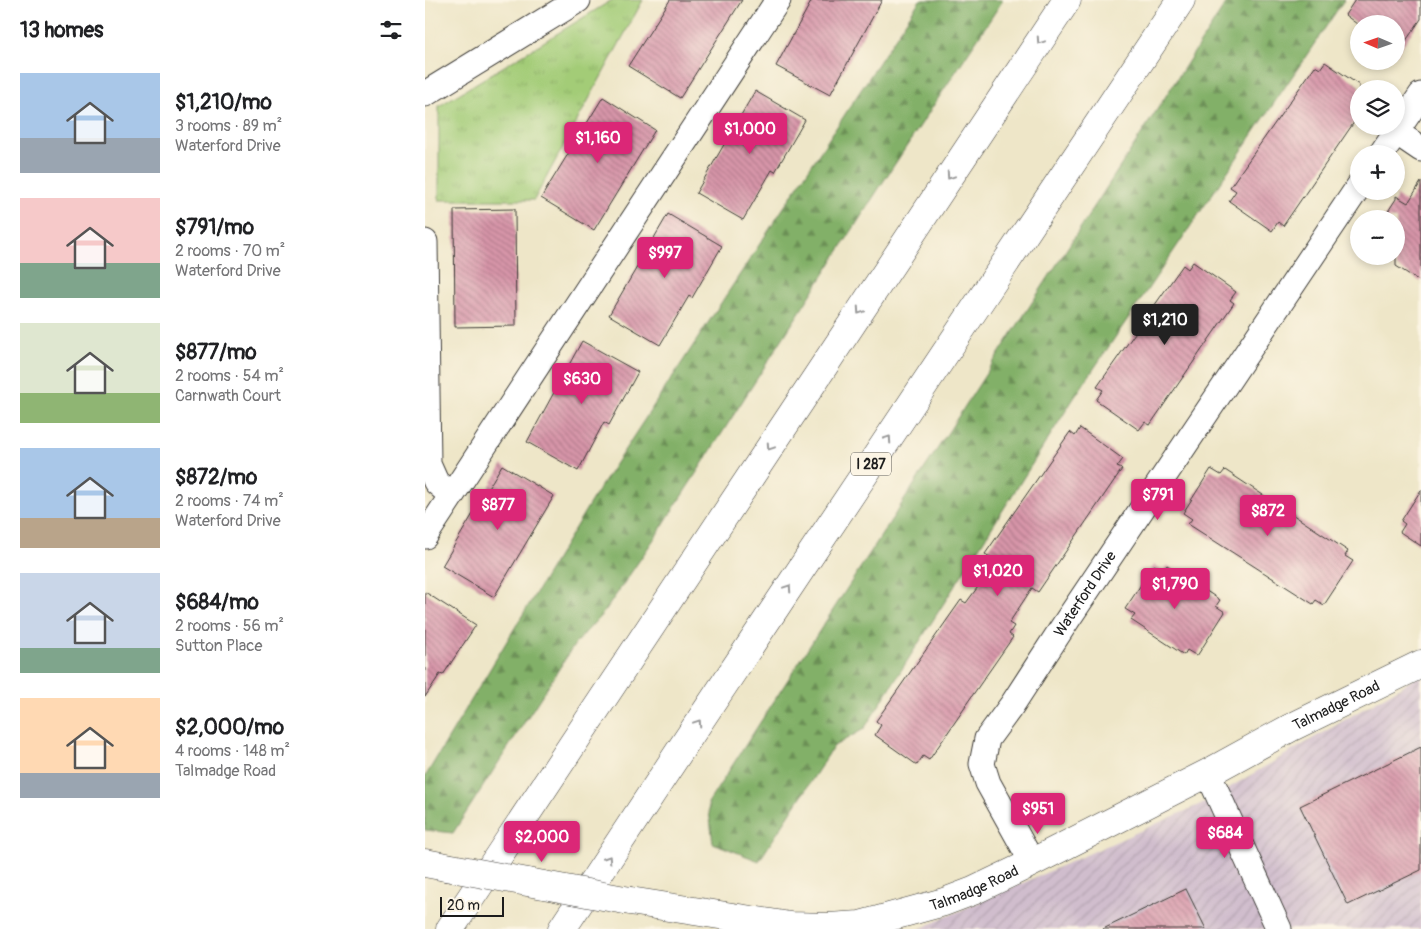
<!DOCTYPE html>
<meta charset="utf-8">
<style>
body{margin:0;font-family:Pangolin,sans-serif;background:#f2f2f2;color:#202124;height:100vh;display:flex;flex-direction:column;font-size:19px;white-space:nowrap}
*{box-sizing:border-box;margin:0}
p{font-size:16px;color:#757577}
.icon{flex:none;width:28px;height:28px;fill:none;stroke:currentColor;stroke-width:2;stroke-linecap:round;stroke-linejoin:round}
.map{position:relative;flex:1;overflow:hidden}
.sheet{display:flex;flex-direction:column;background:#fff;width:425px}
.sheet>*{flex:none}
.needle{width:32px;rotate:272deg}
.controls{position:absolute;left:925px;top:15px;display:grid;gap:10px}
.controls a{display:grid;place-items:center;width:55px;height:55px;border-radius:50%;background:#fff;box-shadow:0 2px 8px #0003;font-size:25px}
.scale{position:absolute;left:15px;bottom:12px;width:64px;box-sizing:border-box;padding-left:5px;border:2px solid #1c1c1c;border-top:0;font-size:14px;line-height:18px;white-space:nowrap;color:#1c1c1c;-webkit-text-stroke:4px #fcf5e5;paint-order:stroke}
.price{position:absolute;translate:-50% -42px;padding:0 11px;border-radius:5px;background:#db2777;color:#fff;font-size:16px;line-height:32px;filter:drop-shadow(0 1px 2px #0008)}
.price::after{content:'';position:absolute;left:50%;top:30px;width:15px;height:11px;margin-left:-8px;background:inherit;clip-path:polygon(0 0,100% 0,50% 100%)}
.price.selected{background:#222;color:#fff}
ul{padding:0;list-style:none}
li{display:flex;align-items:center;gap:15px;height:125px;padding:0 20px}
li span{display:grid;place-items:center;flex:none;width:140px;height:100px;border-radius:0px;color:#555}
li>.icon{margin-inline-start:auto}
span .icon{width:60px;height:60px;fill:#fffc;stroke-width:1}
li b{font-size:21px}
h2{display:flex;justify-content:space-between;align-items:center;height:60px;padding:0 20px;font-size:21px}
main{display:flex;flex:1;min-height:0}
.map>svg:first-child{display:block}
.industrial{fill:url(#industrial-furrows)}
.grass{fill:url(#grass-tufts);stroke:#60744a}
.forest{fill:url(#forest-firs);stroke:#4f6642}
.building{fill:url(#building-back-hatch)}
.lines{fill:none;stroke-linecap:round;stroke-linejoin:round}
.minor-casing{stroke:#3c3a36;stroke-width:27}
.tertiary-casing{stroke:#3c3a36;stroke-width:29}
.motorway-casing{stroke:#3c3a36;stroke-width:29}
.minor{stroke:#fff;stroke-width:25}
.tertiary{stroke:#fff;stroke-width:28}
.motorway{stroke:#fff;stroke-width:28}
.tertiary-bridge-casing{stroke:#3c3a36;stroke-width:29;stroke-linecap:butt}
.tertiary-bridge{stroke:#fff;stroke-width:28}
.oneway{stroke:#999}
.labels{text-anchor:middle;stroke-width:4;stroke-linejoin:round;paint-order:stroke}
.shield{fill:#fcf5e5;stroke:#5f5d58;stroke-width:1}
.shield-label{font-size:14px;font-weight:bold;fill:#1c1c1c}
.street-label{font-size:15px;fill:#1c1c1c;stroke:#fcf5e5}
</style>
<main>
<section class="sheet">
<h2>13 homes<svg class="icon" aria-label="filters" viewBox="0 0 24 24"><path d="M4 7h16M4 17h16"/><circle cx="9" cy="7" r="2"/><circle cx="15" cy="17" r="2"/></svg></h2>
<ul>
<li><span style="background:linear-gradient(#a9c7e8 65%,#9aa5b1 0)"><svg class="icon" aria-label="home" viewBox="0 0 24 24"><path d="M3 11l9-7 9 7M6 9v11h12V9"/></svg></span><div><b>$1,210/mo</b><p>3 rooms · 89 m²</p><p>Waterford Drive</p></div></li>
<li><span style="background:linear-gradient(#f6c9c9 65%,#7fa58c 0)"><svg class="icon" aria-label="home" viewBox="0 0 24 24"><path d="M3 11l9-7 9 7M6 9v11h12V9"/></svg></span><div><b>$791/mo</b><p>2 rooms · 70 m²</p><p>Waterford Drive</p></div></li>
<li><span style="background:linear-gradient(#dfe7d0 70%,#8fb573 0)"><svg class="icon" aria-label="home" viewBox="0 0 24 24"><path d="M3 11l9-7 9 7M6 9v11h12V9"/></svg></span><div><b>$877/mo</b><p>2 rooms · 54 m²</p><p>Carnwath Court</p></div></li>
<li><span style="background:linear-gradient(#a9c7e8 70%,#b9a48a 0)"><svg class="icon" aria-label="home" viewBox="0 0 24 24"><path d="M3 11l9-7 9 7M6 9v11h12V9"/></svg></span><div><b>$872/mo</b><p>2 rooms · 74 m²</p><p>Waterford Drive</p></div></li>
<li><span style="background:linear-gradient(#c9d6e8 75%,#7fa58c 0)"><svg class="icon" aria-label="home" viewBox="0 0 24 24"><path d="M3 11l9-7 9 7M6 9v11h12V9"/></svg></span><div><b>$684/mo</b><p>2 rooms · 56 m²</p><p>Sutton Place</p></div></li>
<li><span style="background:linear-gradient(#ffd9b3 75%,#9aa5b1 0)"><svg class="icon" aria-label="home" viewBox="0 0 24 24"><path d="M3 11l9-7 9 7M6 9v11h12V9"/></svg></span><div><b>$2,000/mo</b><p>4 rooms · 148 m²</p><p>Talmadge Road</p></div></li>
</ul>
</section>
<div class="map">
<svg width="996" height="929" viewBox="0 0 996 929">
<defs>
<pattern id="industrial-furrows" width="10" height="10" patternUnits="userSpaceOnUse" patternTransform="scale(1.25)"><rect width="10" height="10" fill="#d0bdcd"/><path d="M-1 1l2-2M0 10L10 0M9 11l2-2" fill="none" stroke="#b2a2af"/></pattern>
<pattern id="grass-tufts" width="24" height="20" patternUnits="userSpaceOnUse" patternTransform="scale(1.25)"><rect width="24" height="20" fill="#a3cc77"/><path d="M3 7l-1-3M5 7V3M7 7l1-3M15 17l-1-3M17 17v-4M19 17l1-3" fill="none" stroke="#8caf66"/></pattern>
<pattern id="forest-firs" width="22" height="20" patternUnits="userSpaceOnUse" patternTransform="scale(1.25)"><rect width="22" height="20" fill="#82b068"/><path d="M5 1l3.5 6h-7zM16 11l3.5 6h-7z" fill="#6a8e55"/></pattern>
<pattern id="building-back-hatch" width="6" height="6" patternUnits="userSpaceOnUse" patternTransform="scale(1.25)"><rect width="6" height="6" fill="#d795a9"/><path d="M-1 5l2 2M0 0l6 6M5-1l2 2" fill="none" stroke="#ae7989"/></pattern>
</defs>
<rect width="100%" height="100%" fill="#fcf5e5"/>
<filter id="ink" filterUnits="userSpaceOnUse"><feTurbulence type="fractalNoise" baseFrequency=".02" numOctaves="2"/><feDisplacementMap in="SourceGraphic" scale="10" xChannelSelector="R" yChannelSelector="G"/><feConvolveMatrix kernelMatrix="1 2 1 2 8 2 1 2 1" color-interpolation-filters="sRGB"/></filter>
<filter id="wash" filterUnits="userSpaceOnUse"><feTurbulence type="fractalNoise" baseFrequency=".0096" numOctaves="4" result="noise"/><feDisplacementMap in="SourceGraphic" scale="20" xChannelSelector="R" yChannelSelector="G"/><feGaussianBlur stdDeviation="1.12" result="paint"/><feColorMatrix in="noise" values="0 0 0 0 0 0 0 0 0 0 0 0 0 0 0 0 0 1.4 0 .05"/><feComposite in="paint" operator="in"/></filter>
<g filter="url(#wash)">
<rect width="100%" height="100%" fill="#eee6c8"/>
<path class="industrial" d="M996,675V929H494L778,803Z"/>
<path class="grass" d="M187,0H218L109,200H14V106Z"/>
<path class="forest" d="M495,0H578L460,179L231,536L180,611L150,644L28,833L0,830V777L168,498Z
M803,0H919L649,398L439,729L409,746L334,861L288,843L283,803Z"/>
<g id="blocks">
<path class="building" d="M245,0H317L255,98L203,66Z
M387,0H457L405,95L351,66Z
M930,0H996V19L971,55V24H932L920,15Z
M900,62L934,85V115L858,226L853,222L847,231L804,201L811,191L805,187L890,66L895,69Z
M330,91L380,120L350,172L347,170L318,220L271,193Z
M178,97L230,130L169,230L116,198Z
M996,182V282L971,266V219H958L971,199V196L983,203Z
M90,209L91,326L30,327L29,210Z
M243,214L297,246L267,298L264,296L235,345L184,315Z
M768,262L811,292L805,300L809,303L725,425L720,422L714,430L671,400L678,390L672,387L758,265L763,269Z
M157,341L213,372L184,425L179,422L153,471L102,442Z
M655,428L698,459L692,467L697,469L613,592L607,588L584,623L589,626L584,634L588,637L540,706H541L504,760L498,756L492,765L450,735L456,725L451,721L536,600L541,603L564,572L558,567L565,557L560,554L645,432L650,436Z
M77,465L129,496L69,597L17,566Z
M786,469L796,475L800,470L923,551L920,556L928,561L899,605L891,600L888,604L763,524L767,519L758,513Z
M996,490V546L975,532L980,524L976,521Z
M729,565L738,571L742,565L795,600L791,606L800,612L772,656L762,650L759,655L706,620L710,615L700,609Z
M0,592L51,625L18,675L15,674L0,697Z
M996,747V870L923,905L875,806Z
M761,889L781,929H678Z"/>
</g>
</g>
<g filter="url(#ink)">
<use href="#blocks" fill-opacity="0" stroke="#3c3a36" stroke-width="1"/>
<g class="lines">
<g class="minor-casing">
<g id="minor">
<path d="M0,94L153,0"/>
<path d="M971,132L996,149"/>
<path d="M956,154L996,95"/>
<path d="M0,242L3,464L11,482L26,495"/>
<path d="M0,536L353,0"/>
<path d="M783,773L854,929"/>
<path id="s1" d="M607,862L563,783L557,764L562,739L587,705L643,619L934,186"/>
</g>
</g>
<g class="tertiary-casing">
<g id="tertiary">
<path d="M0,863L21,867"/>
<path id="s2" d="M205,901L365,926L403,927L435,925L519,902L548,891L598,867L783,773L865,728L996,664"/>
</g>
</g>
<g class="motorway-casing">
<path id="motorway" d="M25,929L642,0
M137,929L254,752L756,0"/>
</g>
<use href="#minor" class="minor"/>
<use href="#tertiary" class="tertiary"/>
<use href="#motorway" class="motorway"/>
<g class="tertiary-bridge-casing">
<path id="tertiary-bridge" d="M21,867L205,901"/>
</g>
<use href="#tertiary-bridge" class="tertiary-bridge"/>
</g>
<defs><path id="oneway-chevron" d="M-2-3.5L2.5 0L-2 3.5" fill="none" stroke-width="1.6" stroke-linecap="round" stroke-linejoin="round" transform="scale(1.25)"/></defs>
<g class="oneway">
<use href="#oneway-chevron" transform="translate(615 41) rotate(124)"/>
<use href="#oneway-chevron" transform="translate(525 176) rotate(124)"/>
<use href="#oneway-chevron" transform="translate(435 311) rotate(124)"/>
<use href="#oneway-chevron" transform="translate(463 439) rotate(-56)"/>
<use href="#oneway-chevron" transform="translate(345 447) rotate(124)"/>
<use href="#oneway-chevron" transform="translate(363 588) rotate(-56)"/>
<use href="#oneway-chevron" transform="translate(273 723) rotate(-56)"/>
<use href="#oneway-chevron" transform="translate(183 859) rotate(-57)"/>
</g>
</g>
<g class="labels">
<rect class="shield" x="426" y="452.5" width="40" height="23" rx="4"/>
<g class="shield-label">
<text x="446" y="469">I 287</text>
</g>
<g class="street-label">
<text dy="5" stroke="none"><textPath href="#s1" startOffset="311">Waterford Drive</textPath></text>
<text dy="5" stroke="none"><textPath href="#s2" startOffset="758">Talmadge Road</textPath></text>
<text dy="5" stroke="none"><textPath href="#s2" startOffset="352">Talmadge Road</textPath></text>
</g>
</g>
</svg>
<div class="controls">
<a><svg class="needle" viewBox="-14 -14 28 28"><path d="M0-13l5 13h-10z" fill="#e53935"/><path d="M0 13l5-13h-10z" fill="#757577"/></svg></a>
<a><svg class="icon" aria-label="layers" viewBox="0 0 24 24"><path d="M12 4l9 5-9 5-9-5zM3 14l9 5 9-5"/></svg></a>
<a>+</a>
<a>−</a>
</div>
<div class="scale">20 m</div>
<b class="price" style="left:325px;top:155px">$1,000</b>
<b class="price" style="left:173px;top:164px">$1,160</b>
<b class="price" style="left:240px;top:279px">$997</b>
<b class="price selected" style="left:740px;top:346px">$1,210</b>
<b class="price" style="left:157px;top:405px">$630</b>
<b class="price" style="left:733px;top:521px">$791</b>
<b class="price" style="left:73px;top:531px">$877</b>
<b class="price" style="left:843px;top:537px">$872</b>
<b class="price" style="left:573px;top:597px">$1,020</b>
<b class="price" style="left:750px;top:610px">$1,790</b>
<b class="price" style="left:613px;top:835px">$951</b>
<b class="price" style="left:800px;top:859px">$684</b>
<b class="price" style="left:117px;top:863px">$2,000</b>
</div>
</main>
